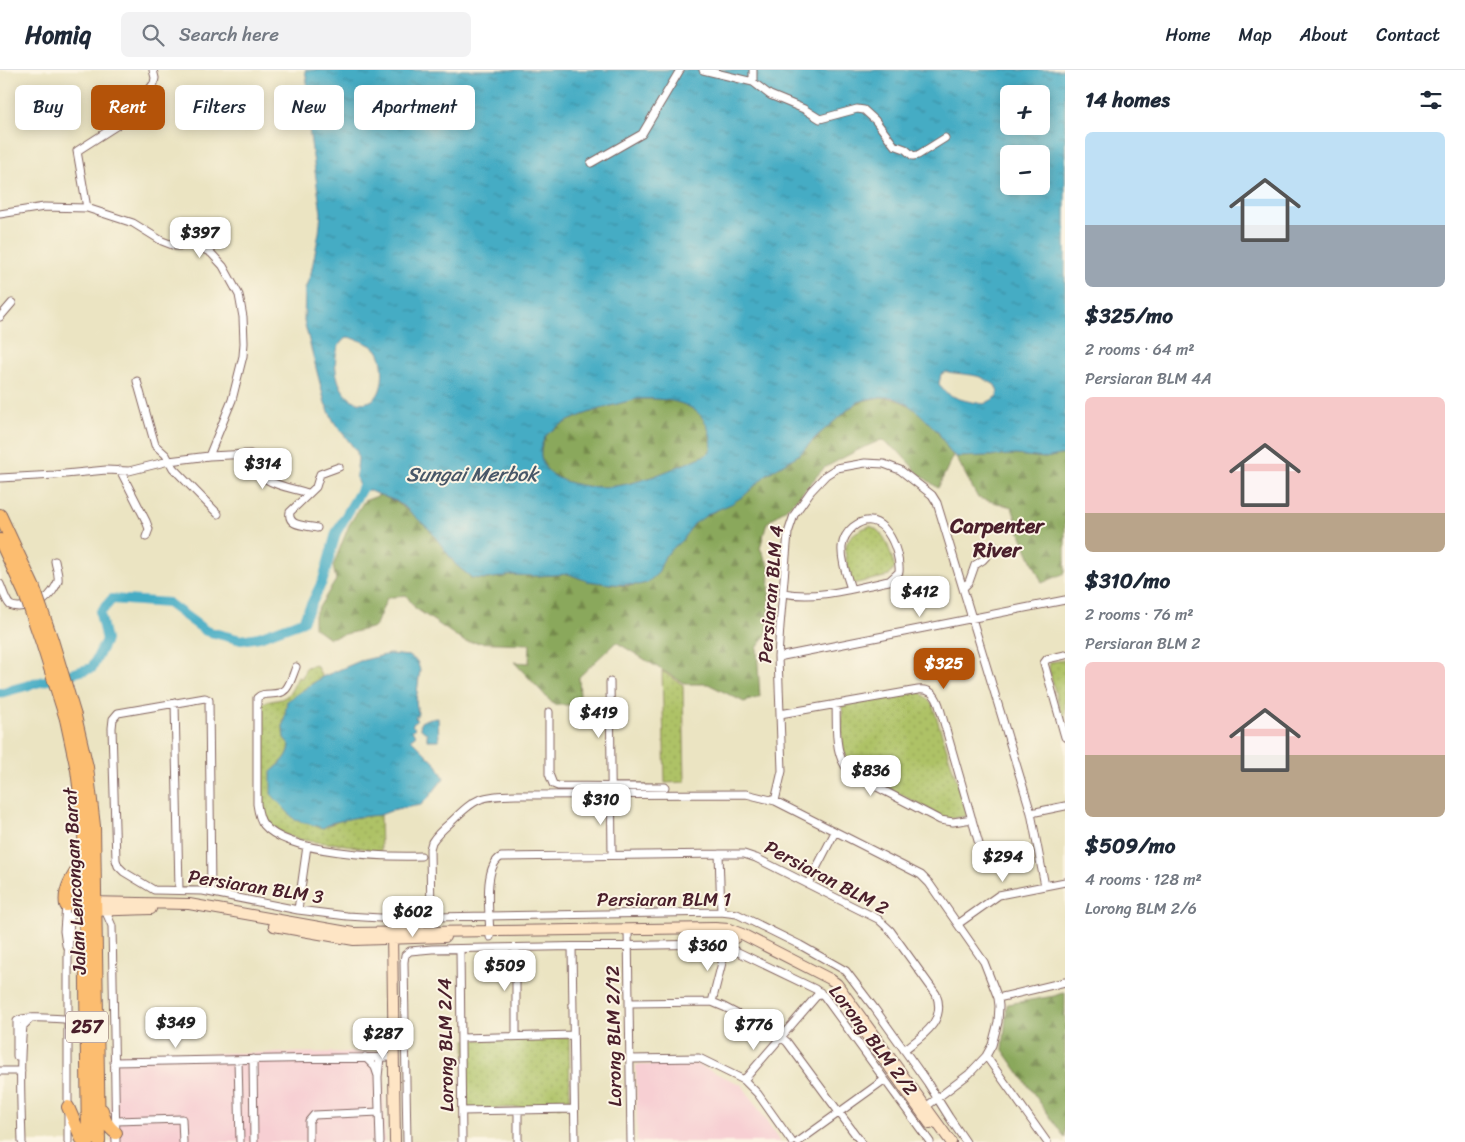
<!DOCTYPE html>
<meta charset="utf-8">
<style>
body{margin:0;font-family:Sriracha,sans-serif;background:#f2f2f3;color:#1f2937;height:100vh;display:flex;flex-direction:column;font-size:19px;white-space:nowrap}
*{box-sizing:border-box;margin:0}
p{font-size:16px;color:#747a83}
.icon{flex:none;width:28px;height:28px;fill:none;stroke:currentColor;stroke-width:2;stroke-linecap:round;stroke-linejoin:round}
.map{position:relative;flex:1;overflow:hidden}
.panel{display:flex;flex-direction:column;background:#fff;width:400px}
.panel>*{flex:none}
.top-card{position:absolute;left:15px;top:15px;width:475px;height:45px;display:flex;gap:10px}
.buttons{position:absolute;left:1000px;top:15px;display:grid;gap:10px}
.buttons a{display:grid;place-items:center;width:50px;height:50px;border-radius:8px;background:#fff;box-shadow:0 2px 12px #0003;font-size:25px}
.price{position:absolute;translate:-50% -42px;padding:0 11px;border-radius:10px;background:#fff;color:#222;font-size:16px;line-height:32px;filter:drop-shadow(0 1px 2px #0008)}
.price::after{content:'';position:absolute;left:50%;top:30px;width:15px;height:11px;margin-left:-8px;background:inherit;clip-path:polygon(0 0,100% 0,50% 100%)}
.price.active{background:#b45309;color:#fff}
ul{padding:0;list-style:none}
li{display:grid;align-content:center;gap:10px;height:265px;padding:0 20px}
li span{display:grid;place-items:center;height:155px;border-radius:8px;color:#555}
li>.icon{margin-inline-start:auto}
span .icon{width:90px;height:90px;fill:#fffc;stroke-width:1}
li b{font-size:21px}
h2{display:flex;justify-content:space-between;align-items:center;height:60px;padding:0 20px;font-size:21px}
.pill{padding:0 18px;border-radius:8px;background:#fff;box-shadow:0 2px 12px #0003;font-size:18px;line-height:45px}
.pill.active{background:#b45309;color:#fff}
header{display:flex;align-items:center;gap:30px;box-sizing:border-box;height:70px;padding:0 25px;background:#fff;border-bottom:1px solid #e0e1e3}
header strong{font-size:24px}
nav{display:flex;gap:28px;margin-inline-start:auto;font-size:18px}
.search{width:350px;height:45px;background:#f2f2f3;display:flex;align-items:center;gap:12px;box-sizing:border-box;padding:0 18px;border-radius:8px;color:#747a83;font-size:19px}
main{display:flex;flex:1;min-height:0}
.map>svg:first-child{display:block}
.built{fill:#f7cfd3}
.forest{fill:url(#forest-firs);stroke:#6a6443}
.park{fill:url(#park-dots);stroke:#7c7048}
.water{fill:url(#water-ripples);stroke:#486678;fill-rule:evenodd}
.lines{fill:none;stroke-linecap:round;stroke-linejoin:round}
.river{stroke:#45acc4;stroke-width:10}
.street-casing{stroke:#826460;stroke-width:9}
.secondary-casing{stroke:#826460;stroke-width:12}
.highway-casing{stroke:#826460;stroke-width:14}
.street{stroke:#fff;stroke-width:7}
.secondary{stroke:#fee5c5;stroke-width:10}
.highway{stroke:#fcbd6f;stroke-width:12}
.highway-bridge-casing{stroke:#826460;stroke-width:14;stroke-linecap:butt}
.highway-bridge{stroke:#fcbd6f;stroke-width:12}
.labels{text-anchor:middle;stroke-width:4;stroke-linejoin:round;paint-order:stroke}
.shield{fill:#fcf5e5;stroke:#7f5f63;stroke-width:1}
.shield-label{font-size:18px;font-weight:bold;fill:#4a1f2b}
.street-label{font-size:19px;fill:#4a1f2b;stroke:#fcf5e5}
.water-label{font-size:20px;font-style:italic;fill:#485768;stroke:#fcf5e5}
.quarter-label{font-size:21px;font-weight:bold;fill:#4a1f2b;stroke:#fcf5e5}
</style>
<header>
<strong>Homiq</strong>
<div class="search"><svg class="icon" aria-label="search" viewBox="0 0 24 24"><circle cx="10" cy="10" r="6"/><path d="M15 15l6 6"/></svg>Search here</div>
<nav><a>Home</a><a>Map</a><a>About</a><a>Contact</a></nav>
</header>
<main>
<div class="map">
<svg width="1065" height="1072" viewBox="0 0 1065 1072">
<defs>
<pattern id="forest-firs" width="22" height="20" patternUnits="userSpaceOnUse" patternTransform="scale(1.25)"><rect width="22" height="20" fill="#8aa85b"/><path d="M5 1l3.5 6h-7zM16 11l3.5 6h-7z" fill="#73884b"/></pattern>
<pattern id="park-dots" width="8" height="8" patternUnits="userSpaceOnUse" patternTransform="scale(1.25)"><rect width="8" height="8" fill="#aec266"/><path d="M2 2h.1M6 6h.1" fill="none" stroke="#97a659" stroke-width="1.8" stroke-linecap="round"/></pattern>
<pattern id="water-ripples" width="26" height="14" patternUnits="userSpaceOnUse" patternTransform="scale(1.25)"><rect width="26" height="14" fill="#45acc4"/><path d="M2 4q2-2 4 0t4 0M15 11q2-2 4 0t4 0" fill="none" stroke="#3c8b9f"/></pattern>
</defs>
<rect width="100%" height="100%" fill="#fcf5e5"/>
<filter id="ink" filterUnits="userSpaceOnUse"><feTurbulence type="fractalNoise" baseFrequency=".02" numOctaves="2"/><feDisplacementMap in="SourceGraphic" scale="10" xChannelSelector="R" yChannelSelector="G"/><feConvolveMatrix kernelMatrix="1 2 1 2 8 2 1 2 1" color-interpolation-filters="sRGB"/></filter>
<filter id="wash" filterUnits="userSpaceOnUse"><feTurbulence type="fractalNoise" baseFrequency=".0096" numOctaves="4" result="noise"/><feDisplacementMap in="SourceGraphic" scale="20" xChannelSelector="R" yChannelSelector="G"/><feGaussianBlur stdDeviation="1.12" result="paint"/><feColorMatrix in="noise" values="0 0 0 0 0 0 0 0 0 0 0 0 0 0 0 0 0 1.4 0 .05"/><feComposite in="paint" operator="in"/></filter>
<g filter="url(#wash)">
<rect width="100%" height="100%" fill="#ebe4c2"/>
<path class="built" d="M384,982L385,1072H111L110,984Z
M696,994L742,1015L781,1072H637L636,995Z"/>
<path class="forest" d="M880,327C904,328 924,343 938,363C944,370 948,378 953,386L938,418L919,404L898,381L881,370L856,381L824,398L794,432L767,453L760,478L770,498L768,562L757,578L760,627L744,632L708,614H685L616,572L579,607L580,626L572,635H554L514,592L529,593L530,574L465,572L415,538L406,525L387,528L375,557L329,568L314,557V545L336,510L333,496L349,455L364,431L380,425L396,432L414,445L430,460L456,495L472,508L487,509L513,505L536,506L569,504L587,511L627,516L647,513L657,503L665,486L698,450L745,425L767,404L800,384L828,356L858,332Z
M637,329C665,328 703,330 710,365C713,374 713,379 706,385C675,398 635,417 601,417C578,417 537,409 541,380C542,372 544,366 551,361C571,346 612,335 637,329Z
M1065,384V503L1042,513L1021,466L1012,437L978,428L956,387L1016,385L1045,388Z
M1065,922V1068L1003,980L1007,934L1054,926Z"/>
<path class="park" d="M870,456C887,463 889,480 895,497L889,506L852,514C846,487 835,467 870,456Z
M1065,590V657L1049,600L1050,592Z
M316,595L322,607L287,631L283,657L284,668L290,675C289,687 280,694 271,702L287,741L295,750L323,758C341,748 360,746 380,745L381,782C367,779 353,776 339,774C307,771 277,772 262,740L261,634C266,631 270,631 277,630C290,628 293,617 298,607L302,608L306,597Z
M662,601L683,615L685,712L665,713Z
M920,622L932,633L968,746L947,749L851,698C839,679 843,659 842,636Z
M569,968L570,1036L465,1039V970Z"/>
<path class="water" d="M305,0H1065V384L1045,388L1016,385L956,387L950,382L938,362L920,344L906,333L892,327H880L868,329L858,332L851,337L817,366L800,384L767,404L745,425L731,434L710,443L694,454L682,470L665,486L658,503L647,513L638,515L611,514L587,511L569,504L536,506L513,505L487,509L472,508L456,495L430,460L407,439L396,431L362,418L358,414L356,407L358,389L357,382L334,352L325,333L304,251L305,219L311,203L319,163L321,143L305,31L307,11ZM1009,24H1041V56H1009ZM1009,84H1041V116H1009ZM348,267C356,269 369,273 376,279C384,288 384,309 380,320C374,337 353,336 344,322C334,309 330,275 348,267ZM946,302L972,305L981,307L995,315L998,322L997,327L984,334C970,332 945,328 939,314L941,304ZM637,329C665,328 703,330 710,365C712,374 713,379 706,385C673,398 637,417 601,417C578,417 537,409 541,380C542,372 544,366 551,361C571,346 612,335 637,329Z
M389,584L409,586L417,591L420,600L416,631L418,644L415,648L417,650L412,655L415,658L412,661L416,665L411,669L437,695L444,708L429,727L421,735L396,739L380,745L357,747L331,753L323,758L295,750L271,724V702C280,694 289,687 290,675L284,668L283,657L287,631L322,607L360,591Z
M438,648L439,670H427V663C422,661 419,658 421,652L427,649Z"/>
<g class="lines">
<path class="river" d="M0,623L92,598L106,570L100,543L112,529L168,533L206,561L241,570L259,567L303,551L323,510L336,463L362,418L371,409"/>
</g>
</g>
<g filter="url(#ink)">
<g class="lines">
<g class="street-casing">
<path id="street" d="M703,0L753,12L770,25L804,39L820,49L857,39L864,40L875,50L894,75L905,79L913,86L918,85L945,68
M753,12V0
M591,93L642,64L680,0
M87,138L77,81L127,49L154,13L155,8L153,0
M0,144L44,137L87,138L133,153L162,171L175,176L196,175L211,183L223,196L239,225L243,247L244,273L243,286L232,330L209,386
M0,247L12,233
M137,311L155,375L166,385L173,398L218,444
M120,400L146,451L149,459L146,467
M0,408L55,405L106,400L129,401L169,391L209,386L250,384C257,415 281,415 308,423
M317,458C306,455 287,457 290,442L316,417L320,404L339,397
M0,514C3,520 5,530 10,535C18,540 37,534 44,530C50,526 56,517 58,511C59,504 56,498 55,491
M963,518L969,512L975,495L983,490L995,477
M783,523C818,530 854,518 889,511L899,502C901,480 882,434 853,457C847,462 843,469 842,477C841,491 847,506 851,519
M1065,585L1047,589L1044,593L1065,667
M778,587L1065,530
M296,597C293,604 291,613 286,619C278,628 264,620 257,628V734C258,741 259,749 264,755C288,784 385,787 421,786
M610,612L612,785
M175,633L179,819
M836,634C837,657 833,688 852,704L940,750L953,752L972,749
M549,642V704L553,714L558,716L665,717
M780,644L918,620C929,619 935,623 939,635L983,788
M775,731L782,701L778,587L780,556L788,463L794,445L811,421L826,405L837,398L865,393L884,394L900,400L932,425L937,433L1031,743L1045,816
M1031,743L1065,736
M719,784L721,842
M808,814L835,762
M211,822L209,630L205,628L118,643L113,649L112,658L116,790L118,796L124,802L154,820L203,821L298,840L347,846L380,848L721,842L737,844L800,875L846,901L875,939L927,1012L949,1047L966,1072
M105,840L112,856L116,1072
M298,840L307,776
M431,847L430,779L432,772C437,764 444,758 451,752C476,727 480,726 516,725L746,724L775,731L921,805L929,813L984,892L998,928L999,936L998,952L992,975L986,986L969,1004L923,1039
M958,854L999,825L1065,812
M628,860L631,1072
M490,867C490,847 482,797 501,787L719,784H744L756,788L878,849L890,860L936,924C947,951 922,966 904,980
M66,875L64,861L66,835L70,833L84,832
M572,877L575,1072
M516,878V966
M460,879L462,1072
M998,928L1065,912
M712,932L726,877
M629,933L712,932L724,937L781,967L787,972L861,1072
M461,968L573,965
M17,986V951C25,945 56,949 68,949
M986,986L1047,1072
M365,987L375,997L378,1006
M253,989L254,1072
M630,989L699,988L744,1010L758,1024L792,1072
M238,990L240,1072
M114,992L394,987
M0,1001H21
M744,1010L820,922
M518,1040V1072
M462,1041L574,1039
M116,1051L182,1049L183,1072
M22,1072C21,1033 19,995 23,956L31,948
M68,1072V886L70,847L75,842L84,841
M309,1072V1051L314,1045L379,1042
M380,1072L378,1007L380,987
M407,1072L404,892L405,885L410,881L432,879L713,874L726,877L738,882L815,919L824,926L930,1072
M798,1072L884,1010"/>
</g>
<g class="secondary-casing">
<path id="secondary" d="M88,832L189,834L353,863L715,858L729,859L742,864L830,909L837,914L951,1072
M88,841L151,839
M274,856L354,870L445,867
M392,863L395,1072
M697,865H725L735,868
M850,942L930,1054"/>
</g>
<g class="highway-casing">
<path id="highway" d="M0,445L34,518
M0,470L25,524
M75,646L87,697L94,756L99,1072
M66,649L77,700L84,755L88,1072
M66,835C63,818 75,803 84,790
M68,1037L83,1072
M102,1040C104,1050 107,1056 116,1063"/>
</g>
<use href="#street" class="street"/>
<use href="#secondary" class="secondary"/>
<use href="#highway" class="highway"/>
<g class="highway-bridge-casing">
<path id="highway-bridge" d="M34,518L52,570L75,646
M25,524L42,573L66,649"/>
</g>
<use href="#highway-bridge" class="highway-bridge"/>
</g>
</g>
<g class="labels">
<rect class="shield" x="66" y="941.5" width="42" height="31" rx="4"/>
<g class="shield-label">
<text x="87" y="963">257</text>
</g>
<g class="street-label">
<text transform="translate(770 524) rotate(-85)" y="7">Persiaran BLM 4</text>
<text transform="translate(827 807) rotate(28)" y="7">Persiaran BLM 2</text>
<text transform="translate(74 811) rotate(-93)" y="7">Jalan Lencongan Barat</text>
<text transform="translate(256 816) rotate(9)" y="7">Persiaran BLM 3</text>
<text x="664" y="836">Persiaran BLM 1</text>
<text transform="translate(613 966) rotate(-91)" y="7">Lorong BLM 2/12</text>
<text transform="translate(874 970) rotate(53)" y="7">Lorong BLM 2/2</text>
<text transform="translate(445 975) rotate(-91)" y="7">Lorong BLM 2/4</text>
</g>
<g class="water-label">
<text x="472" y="411">Sungai Merbok</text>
</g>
<g class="quarter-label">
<text x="997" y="463">Carpenter<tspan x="997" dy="24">River</tspan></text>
</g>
</g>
</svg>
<div class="buttons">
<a>+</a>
<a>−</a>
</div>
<b class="price" style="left:200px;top:189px">$397</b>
<b class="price" style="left:263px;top:420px">$314</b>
<b class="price" style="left:920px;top:548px">$412</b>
<b class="price active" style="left:944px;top:620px">$325</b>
<b class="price" style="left:599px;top:669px">$419</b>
<b class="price" style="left:871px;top:727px">$836</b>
<b class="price" style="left:601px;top:756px">$310</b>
<b class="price" style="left:1003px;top:813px">$294</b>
<b class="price" style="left:413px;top:868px">$602</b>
<b class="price" style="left:708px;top:902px">$360</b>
<b class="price" style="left:505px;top:922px">$509</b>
<b class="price" style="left:176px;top:979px">$349</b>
<b class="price" style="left:754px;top:981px">$776</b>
<b class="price" style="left:383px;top:990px">$287</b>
<div class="top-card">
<a class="pill">Buy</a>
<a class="pill active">Rent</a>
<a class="pill">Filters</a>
<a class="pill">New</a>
<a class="pill">Apartment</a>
</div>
</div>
<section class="panel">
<h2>14 homes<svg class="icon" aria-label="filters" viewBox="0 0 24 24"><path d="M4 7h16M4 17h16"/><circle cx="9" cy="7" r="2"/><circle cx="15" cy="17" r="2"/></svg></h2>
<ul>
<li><span style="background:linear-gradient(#bfe0f5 60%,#9aa5b1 0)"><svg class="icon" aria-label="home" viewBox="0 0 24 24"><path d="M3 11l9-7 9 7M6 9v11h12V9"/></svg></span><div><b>$325/mo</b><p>2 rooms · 64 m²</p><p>Persiaran BLM 4A</p></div></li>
<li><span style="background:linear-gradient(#f6c9c9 75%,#b9a48a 0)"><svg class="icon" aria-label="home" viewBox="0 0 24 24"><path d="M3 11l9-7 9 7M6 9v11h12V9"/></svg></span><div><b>$310/mo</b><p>2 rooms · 76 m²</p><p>Persiaran BLM 2</p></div></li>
<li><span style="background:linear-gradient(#f6c9c9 60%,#b9a48a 0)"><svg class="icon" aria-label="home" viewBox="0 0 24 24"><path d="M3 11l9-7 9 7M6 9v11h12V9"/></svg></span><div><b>$509/mo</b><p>4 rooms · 128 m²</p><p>Lorong BLM 2/6</p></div></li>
</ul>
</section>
</main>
